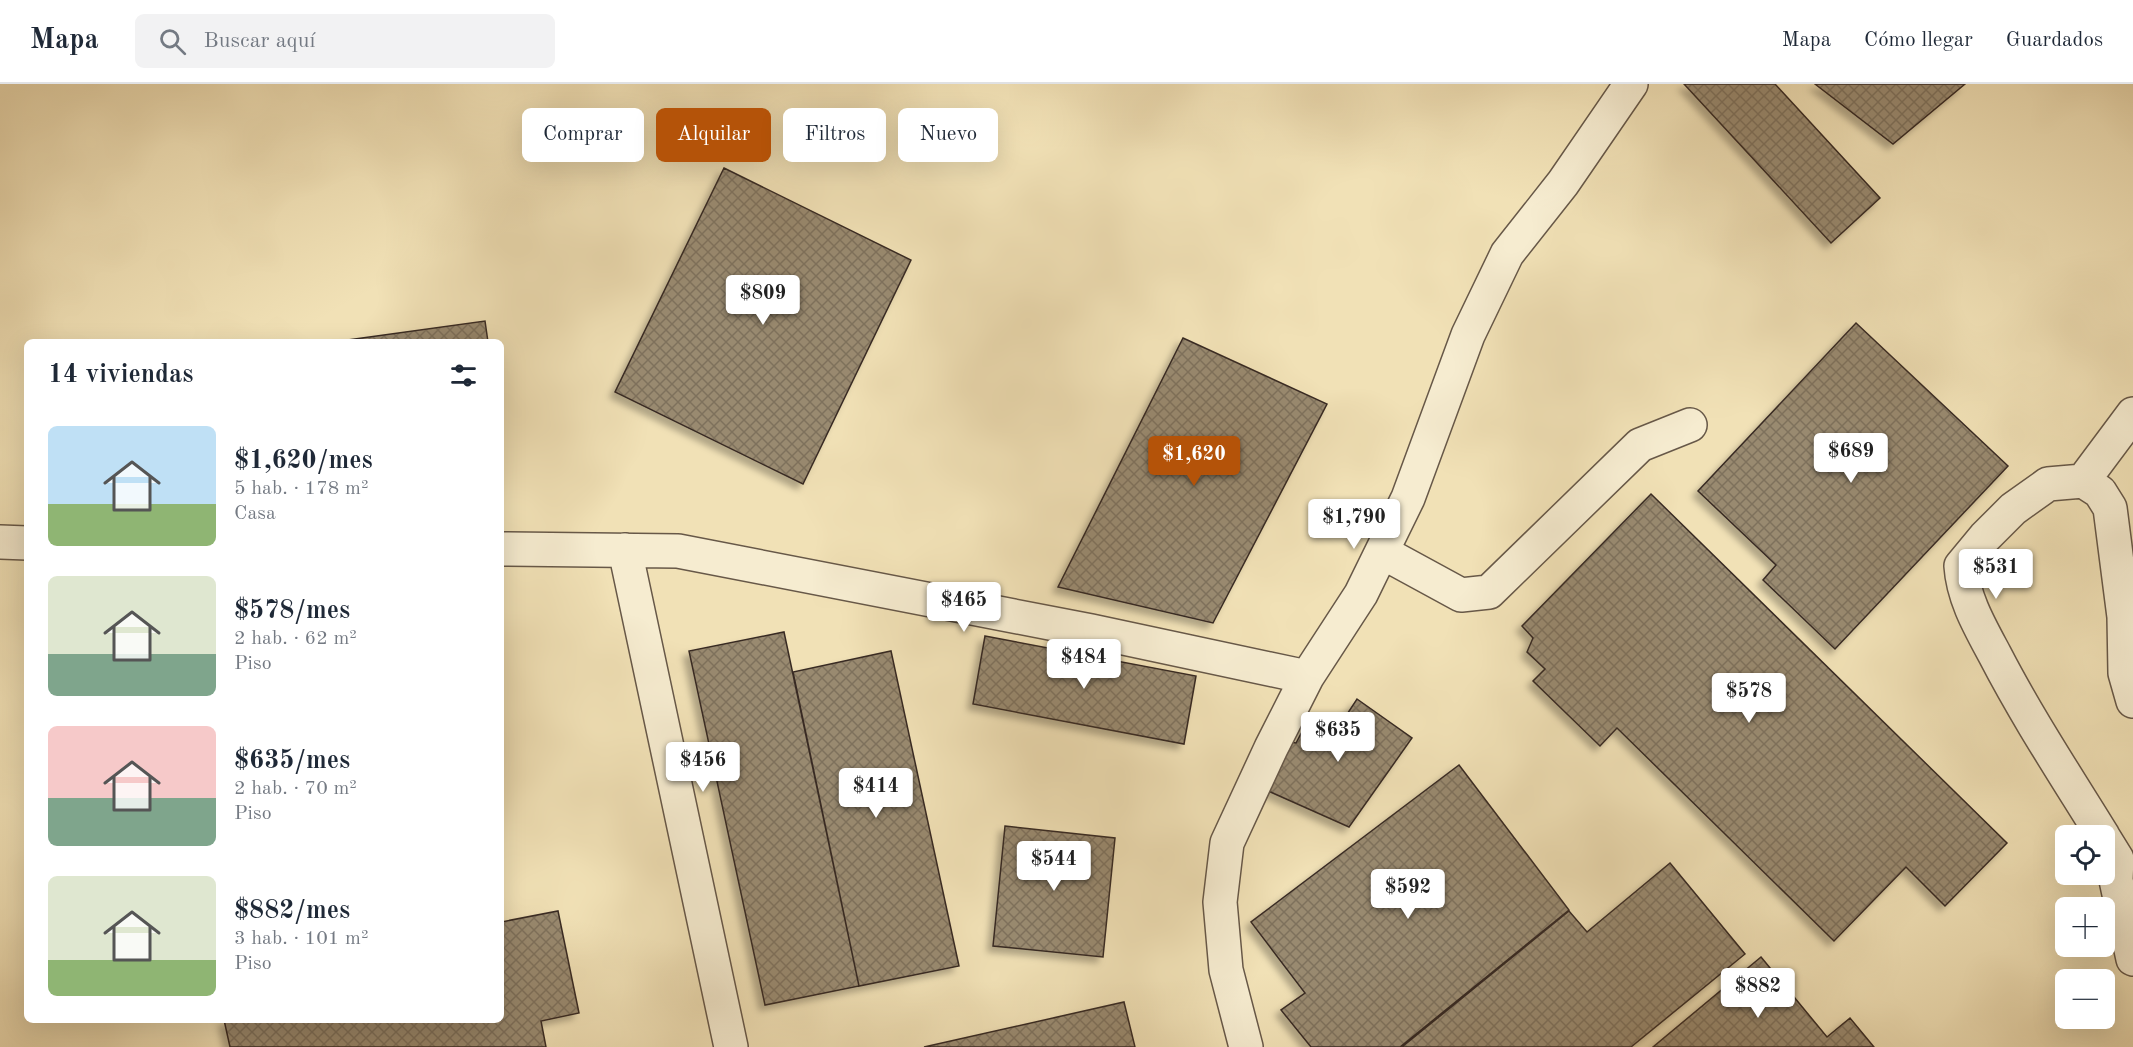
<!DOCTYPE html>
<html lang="es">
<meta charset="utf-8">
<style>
body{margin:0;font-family:"Old Standard TT",serif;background:#f2f2f3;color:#1f2937;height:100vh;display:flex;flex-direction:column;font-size:22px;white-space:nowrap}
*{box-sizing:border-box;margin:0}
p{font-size:20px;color:#747a83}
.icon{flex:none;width:33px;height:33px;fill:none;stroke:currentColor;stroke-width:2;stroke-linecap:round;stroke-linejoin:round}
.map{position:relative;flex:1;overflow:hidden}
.side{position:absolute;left:24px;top:255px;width:480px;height:684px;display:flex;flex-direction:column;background:#fff;border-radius:9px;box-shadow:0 6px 24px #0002}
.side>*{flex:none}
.banner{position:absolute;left:522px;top:24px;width:570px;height:54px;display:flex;gap:12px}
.fabs{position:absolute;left:2055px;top:741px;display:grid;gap:12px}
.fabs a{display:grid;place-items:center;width:60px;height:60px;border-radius:9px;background:#fff;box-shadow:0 6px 24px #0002;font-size:30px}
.price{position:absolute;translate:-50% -51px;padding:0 14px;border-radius:6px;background:#fff;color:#222;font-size:20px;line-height:39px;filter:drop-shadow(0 2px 3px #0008)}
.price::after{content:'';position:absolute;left:50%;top:36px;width:18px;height:14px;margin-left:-9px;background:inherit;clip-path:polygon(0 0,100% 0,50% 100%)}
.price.on{background:#b45309;color:#fff}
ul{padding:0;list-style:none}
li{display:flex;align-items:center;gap:18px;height:150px;padding:0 24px}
li span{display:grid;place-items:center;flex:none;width:168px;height:120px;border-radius:9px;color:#555}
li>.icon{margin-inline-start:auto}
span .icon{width:72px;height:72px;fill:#fffc;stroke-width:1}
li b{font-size:26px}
h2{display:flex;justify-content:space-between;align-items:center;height:72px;padding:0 24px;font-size:26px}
.chip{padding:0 21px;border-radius:9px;background:#fff;box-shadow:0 6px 24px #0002;font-size:21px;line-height:54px}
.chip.on{background:#b45309;color:#fff}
header{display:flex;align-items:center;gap:36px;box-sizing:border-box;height:84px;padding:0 30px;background:#fff;border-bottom:2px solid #e0e1e3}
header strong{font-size:28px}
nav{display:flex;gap:33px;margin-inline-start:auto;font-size:21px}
.search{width:420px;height:54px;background:#f2f2f3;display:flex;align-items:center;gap:15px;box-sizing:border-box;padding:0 21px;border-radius:9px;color:#747a83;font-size:22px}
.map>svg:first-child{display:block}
.building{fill:url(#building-cross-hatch);stroke:#392b24;stroke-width:1.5;filter:url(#shadow)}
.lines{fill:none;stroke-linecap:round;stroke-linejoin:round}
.minor-casing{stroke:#675848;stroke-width:36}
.minor{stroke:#f6ecd0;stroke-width:33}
</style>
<header>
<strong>Mapa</strong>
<div class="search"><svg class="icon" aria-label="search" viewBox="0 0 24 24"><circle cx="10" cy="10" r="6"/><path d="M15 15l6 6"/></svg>Buscar aquí</div>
<nav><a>Mapa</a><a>Cómo llegar</a><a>Guardados</a></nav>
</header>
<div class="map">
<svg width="2133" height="963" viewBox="0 0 2133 963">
<defs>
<pattern id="building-cross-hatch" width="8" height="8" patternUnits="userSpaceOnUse" patternTransform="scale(1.5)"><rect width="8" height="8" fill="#998a70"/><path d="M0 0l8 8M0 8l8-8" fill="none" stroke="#7e715c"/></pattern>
<filter id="shadow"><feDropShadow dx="-5.5" dy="5.5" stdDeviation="3" flood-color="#0004"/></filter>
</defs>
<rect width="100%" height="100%" fill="#f1e1b6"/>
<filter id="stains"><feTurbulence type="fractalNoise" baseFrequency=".00333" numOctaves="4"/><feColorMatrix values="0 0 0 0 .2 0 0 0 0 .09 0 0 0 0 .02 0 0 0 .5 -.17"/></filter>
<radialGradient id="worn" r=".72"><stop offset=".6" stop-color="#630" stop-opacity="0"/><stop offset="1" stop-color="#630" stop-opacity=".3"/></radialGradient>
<path class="building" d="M1684,0H1775L1880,114L1831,159Z
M1815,0H1965L1893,60Z
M724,84L911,176L803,400L615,308Z
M485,237L488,258H333Z
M1856,239L2008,382L1835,565L1763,496L1776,481L1698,407Z
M1183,254L1327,320L1213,539L1058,503Z
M1651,410L2007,759L1945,822L1906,783L1834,857L1617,644L1600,662L1533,597L1545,585L1527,568L1533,554L1522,542Z
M784,548L859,902L765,921L689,567Z
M985,552L1196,592L1184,660L973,620Z
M891,567L959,882L859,902L793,588Z
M1357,615L1412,654L1349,743L1266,706L1284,657L1296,659L1311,631L1338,644Z
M1459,681L1569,826L1400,963H1311L1281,926L1305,909L1251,838Z
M1005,742L1115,754L1103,873L993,862Z
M1670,779L1745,870L1631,963H1402L1569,827L1587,848Z
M558,827L579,929L541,937L546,963H230L224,936H501V838Z
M1761,873L1827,953L1850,934L1874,963H1653Z
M1124,918L1135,963H924Z"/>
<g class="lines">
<g class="minor-casing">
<path id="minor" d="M2083,397L2100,408L2110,424L2124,533L2125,589L2133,617
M0,458L27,459
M501,465L678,467L1091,547L1307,593
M625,466L731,963
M1382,468L1461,511L1489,508L1640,361L1690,341
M2103,752C2066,692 2027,633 1995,571C1980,543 1963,514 1961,482L1985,453L2013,425L2048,400L2083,397L2133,330
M2104,754L2117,775L2116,796L2133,875
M1246,963L1226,886L1220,818L1227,759L1271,664L1307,593L1361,510L1408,414L1468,251L1507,170L1563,99L1631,0"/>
</g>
<use href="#minor" class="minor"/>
</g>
<rect width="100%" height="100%" filter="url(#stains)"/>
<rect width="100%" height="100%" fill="url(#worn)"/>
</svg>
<div class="fabs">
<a><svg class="icon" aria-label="locate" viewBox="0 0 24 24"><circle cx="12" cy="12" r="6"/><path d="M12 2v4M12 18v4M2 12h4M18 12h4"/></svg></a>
<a>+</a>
<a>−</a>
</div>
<b class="price" style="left:763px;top:242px">$809</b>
<b class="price" style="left:1851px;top:400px">$689</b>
<b class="price on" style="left:1194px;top:403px">$1,620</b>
<b class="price" style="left:1354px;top:466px">$1,790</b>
<b class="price" style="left:1996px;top:516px">$531</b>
<b class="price" style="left:964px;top:549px">$465</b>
<b class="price" style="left:1084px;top:606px">$484</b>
<b class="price" style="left:1749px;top:640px">$578</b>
<b class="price" style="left:1338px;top:679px">$635</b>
<b class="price" style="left:703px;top:709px">$456</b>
<b class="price" style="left:876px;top:735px">$414</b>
<b class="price" style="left:1054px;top:808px">$544</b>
<b class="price" style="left:1408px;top:836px">$592</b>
<b class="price" style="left:1758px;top:935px">$882</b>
<div class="banner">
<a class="chip">Comprar</a>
<a class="chip on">Alquilar</a>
<a class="chip">Filtros</a>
<a class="chip">Nuevo</a>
</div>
<section class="side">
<h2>14 viviendas<svg class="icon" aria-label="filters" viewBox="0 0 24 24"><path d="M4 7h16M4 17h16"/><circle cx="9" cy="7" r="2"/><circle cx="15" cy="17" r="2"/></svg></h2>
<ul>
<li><span style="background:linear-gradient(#bfe0f5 65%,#8fb573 0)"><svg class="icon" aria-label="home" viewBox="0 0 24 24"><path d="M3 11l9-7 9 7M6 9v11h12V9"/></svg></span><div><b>$1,620/mes</b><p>5 hab. · 178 m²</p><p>Casa</p></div></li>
<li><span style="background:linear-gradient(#dfe7d0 65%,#7fa58c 0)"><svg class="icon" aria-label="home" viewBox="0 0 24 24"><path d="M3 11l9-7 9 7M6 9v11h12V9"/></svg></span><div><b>$578/mes</b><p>2 hab. · 62 m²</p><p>Piso</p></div></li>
<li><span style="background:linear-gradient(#f6c9c9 60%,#7fa58c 0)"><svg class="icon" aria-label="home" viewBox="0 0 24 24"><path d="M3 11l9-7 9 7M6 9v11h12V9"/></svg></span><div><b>$635/mes</b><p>2 hab. · 70 m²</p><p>Piso</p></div></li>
<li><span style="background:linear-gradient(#dfe7d0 70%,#8fb573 0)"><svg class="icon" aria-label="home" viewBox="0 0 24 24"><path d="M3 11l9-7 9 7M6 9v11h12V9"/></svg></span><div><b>$882/mes</b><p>3 hab. · 101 m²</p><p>Piso</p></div></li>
</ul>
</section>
</div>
